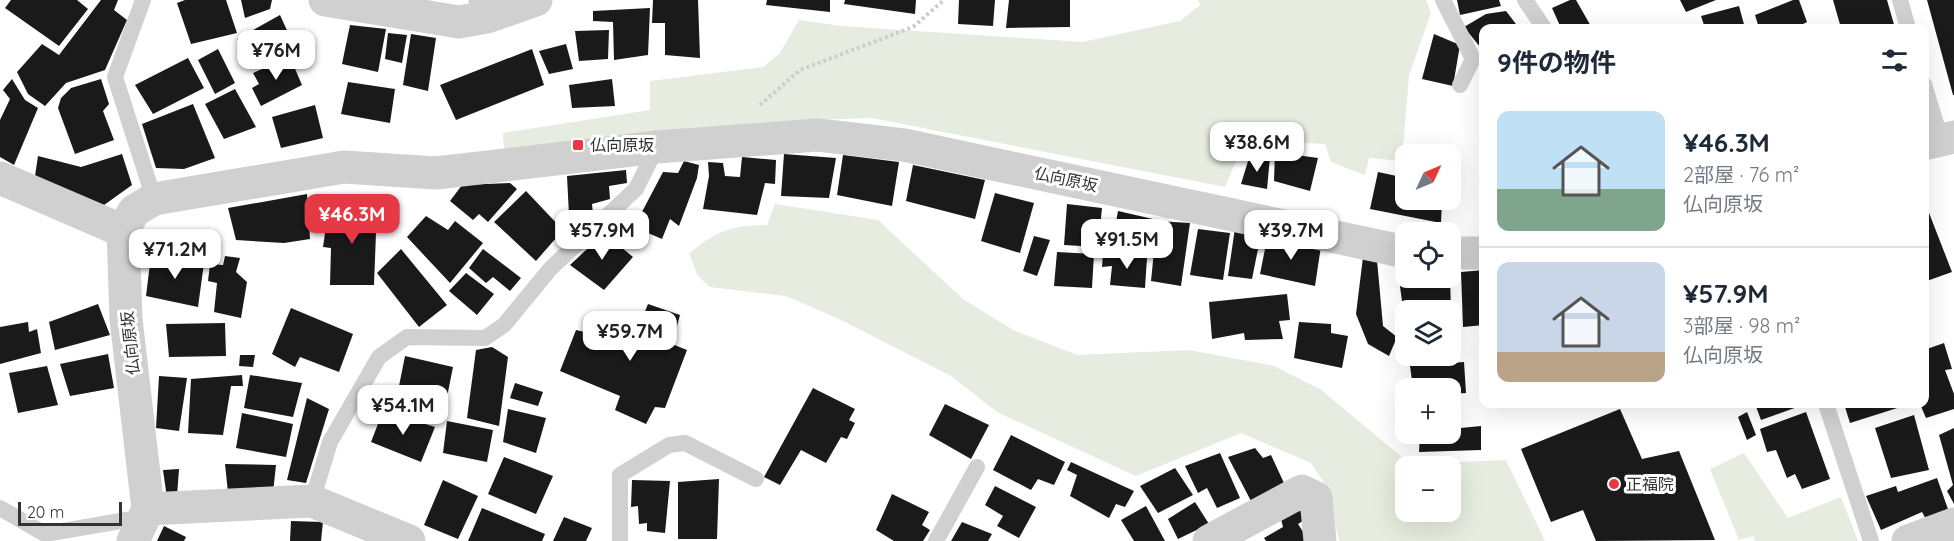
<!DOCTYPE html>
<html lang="ja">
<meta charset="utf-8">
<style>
body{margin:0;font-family:Quicksand,"Noto Sans JP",sans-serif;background:#f2f2f3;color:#1f2937;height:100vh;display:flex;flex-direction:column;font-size:22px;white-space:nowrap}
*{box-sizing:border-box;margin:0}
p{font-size:20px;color:#747a83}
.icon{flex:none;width:33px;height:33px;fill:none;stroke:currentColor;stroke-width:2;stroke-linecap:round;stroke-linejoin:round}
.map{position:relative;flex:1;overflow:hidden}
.details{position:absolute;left:1479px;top:24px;width:450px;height:384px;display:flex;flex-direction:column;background:#fff;border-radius:12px;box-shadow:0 6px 24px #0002}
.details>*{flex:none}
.needle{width:39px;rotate:46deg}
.fabs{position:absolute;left:1395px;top:144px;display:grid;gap:12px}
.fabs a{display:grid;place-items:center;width:66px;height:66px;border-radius:12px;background:#fff;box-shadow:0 6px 24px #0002;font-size:30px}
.scale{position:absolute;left:18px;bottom:15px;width:104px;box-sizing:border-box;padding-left:6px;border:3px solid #333;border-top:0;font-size:16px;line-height:21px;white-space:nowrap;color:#333;-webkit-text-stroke:4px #fff;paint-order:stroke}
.price{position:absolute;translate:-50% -51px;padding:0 14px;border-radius:12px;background:#fff;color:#222;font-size:20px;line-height:39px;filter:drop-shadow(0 2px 3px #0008)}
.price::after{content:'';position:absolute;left:50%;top:36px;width:18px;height:14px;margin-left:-9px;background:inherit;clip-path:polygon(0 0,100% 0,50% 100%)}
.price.active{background:#e63946;color:#fff}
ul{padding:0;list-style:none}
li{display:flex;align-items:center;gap:18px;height:150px;padding:0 18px}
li+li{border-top:2px solid #e0e1e3}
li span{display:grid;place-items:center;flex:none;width:168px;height:120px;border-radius:12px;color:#555}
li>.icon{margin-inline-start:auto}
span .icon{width:72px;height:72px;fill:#fffc;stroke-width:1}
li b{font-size:26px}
h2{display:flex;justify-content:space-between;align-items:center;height:72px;padding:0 18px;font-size:26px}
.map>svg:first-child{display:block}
.green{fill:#e6ecdf;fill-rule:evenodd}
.building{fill:#1a1a1a}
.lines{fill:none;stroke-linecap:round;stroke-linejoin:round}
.path{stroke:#cdcdcd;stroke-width:4;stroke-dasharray:3 3;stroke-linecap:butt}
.service{stroke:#d0d0d0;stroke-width:16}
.minor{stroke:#d0d0d0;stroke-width:33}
.poi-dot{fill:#e63946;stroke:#fff;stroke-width:2}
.labels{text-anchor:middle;stroke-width:6;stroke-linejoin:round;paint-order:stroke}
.poi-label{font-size:16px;fill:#333;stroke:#fff;text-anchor:start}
.street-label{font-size:16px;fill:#333;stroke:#fff}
</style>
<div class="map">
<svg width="1954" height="541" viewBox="0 0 1954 541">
<rect width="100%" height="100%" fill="#fff"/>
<path class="green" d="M1198,0H1426L1431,13L1409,75L1402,161L1369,158L1365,175L1331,162L1325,144L1245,140L1225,187L872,118L810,120L504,149L503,133L650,110V81L763,67L780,53L799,20L841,26L1082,42L1180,21L1200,5Z
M775,204L878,220L963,299L1013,330L1077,355L1189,350L1274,366L1320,389L1410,464L1506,460L1545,541H1339L1327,487L1311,463L1241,433L1136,476L997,412L951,376L839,319L786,296L710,287L698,276L689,254C715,231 733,225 767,225ZM1406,466H1450V512H1406Z
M1744,453L1788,518L1841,497L1858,541H1755L1753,536L1739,540L1710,469Z"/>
<path class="building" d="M11,0H77L88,9L59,46L5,8Z
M101,0H118L114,10L127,20L105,70L66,83L45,106L28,94L17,72L42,44L59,55Z
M185,0H226L237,33L191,44L177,3Z
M241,0H272L270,9L245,18Z
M653,0H698L700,58L665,55V23H652Z
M767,0H830V12L766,5Z
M845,0H916L915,14L844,4Z
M959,0H995L993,26L958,24Z
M1009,0H1070V27L1006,28Z
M1457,0H1499L1501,6L1460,15Z
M1570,0H1576L1592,28H1561L1552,8Z
M1680,0H1716L1686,12Z
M1793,0H1799L1807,22L1795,28H1759L1755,15Z
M1833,0H1887L1895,28H1841Z
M1927,0H1954V95H1953Z
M1739,6L1745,28H1705L1701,16Z
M650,8L648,55L614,60L613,22L593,21V11Z
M1506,11L1519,28H1484V52L1464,27L1486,14Z
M280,15L296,50L253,69L237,39Z
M350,25L386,29L378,72L342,64Z
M609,30L608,59L579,61L575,31Z
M388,33L407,35L402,63L385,59Z
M411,34L436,38L428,91L403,85Z
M1434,34L1460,45L1453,86L1422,79Z
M566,44L573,69L549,74L539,51Z
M218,49L235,83L215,94L198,60Z
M532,49L544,85L456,120L440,85Z
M290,57L302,85L261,106L252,88L259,84L253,73Z
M188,58L204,88L153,114L135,85Z
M12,79L25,100L38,108L14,165L0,157V120L10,99L3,90Z
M101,79L109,104L103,111L114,140L75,154L58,108L61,98L71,88Z
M612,79L615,106L572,108L569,85Z
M348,82L395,89L390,123L341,114Z
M235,89L256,127L224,139L205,104Z
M193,104L215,158L184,169L156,168L142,124Z
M315,105L323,138L281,148L272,117Z
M1275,152L1318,158L1310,191L1274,181Z
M122,154L132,185L104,205L35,176L38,156L81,167Z
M784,154L836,158L829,198L781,196Z
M843,155L899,162L892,206L837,195Z
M742,157L776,160L775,184L765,183L757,215L703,209L709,176L708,162L723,163L725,176L740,177Z
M1270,157L1267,189L1241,184L1249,158Z
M684,161L699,165L697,178L679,226L670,219L662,239L634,227L663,172L678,173Z
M913,165L985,180L975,219L906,201Z
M626,170L627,183L609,186L610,199L592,204L593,214L569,215L567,176Z
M1378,172L1406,178V200H1442L1441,223L1370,209Z
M510,183L517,189L488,222L479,214L473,220L450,201L462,185Z
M526,191L563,230L536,261L494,222Z
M995,193L1034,203L1020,253L981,241Z
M307,194L310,239L284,243L236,240L228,208Z
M1924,200L1952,272L1924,282Z
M1067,204L1102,208L1098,247L1064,245Z
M329,206L377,207L374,285H330L331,248L323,247Z
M1118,211L1153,219L1148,251L1112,245Z
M426,216L448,230L455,221L483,243L450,283L407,237Z
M1157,221L1190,223L1181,286L1151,281Z
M1235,228L1261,234L1252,279L1228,276Z
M1198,229L1230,233L1223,280L1190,275Z
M604,233L633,257L604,290L570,265Z
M1034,236L1050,240L1037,276L1023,271Z
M1267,239L1321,246L1315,286L1260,274Z
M401,249L447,305L419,327L377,273Z
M483,249L521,278L510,291L493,277L486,283L469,268Z
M1057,252L1094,254L1092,288L1054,286Z
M1103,254L1147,258L1145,288L1110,285L1112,266L1102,267Z
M151,255L204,263L198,307L146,296Z
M225,256L240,258L236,272L247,282L241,318L214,312L217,283L208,281L210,264L223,265Z
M1363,257L1377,260L1383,326L1397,337L1389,356L1368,344L1356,314Z
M1484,270V325L1463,327L1461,272Z
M1398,272H1406V278H1450L1451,310H1412L1413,302L1402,301Z
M466,273L494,294L477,315L449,291Z
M1287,294L1290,320L1279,321L1283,339L1245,340L1244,333L1212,339L1209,302Z
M98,304L110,335L55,350L49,322Z
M648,304L680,315L672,344L687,350L665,408L655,407L646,424L615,410L620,396L560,371L576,330L597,335L603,322L637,331Z
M291,308L353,334L339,372L300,357L295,367L272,354Z
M28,322L29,332L37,329L41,353L0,364V327Z
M1299,322L1331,324V333L1348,336L1342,368L1294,358Z
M225,323L226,356L169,357L166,324Z
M1944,343L1952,369L1945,370L1954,394V409L1926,418L1920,404H1924V350Z
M492,347L508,357L499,426L467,418L476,350Z
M108,354L114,388L70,396L60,364Z
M240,355H255L253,367L239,366Z
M405,356L453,367L446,402L398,391Z
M1464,362L1466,393L1450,394V388H1413L1410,366Z
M47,366L58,405L18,413L9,373Z
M242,375L243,386H231L223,435L188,433L191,379Z
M250,375L302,383L293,417L244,408Z
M159,376L187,378L179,431L156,428Z
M515,383L543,392L538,406L510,398Z
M813,388L855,409L849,420L855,423L847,439L841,437L826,463L801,450L780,485L764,477Z
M307,398L329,409L306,483L287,480Z
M945,404L989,425L971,459L929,435Z
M1755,404H1799L1800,406L1761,420Z
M1844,404H1910L1850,423Z
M508,409L546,418L536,453L503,442Z
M1620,409L1642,459L1679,451L1715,540L1596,541L1583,510L1551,522L1521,449Z
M383,411L435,427L421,462L371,442Z
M1747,412L1756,435L1747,440L1738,417Z
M1806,412L1830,479L1802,489L1795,474L1787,478L1776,450L1767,452L1760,429Z
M242,413L293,424L286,457L236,448Z
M1914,415L1929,470L1891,478L1875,428Z
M447,421L493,430L487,462L443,453Z
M1481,426V450L1419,452L1420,434H1450V429Z
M1954,428V504L1947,491L1953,485L1939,435Z
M1011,435L1065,462L1054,485L1038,479L1031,490L993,470Z
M1255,448L1263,458L1271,455L1284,483L1251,501L1228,457Z
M1220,453L1240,498L1217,508L1207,488L1198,493L1185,466Z
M504,457L553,476L536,514L488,494Z
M1071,462L1134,491L1125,507L1116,504L1109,518L1070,496L1077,475L1067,470Z
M225,464L276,465L273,493H228Z
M1175,468L1193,495L1158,513L1140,486Z
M179,469L177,496L167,498L163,470Z
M1937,478L1949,512L1927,521L1922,512L1881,530L1866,496L1896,486L1898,492Z
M719,479L717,539H678V482Z
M443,480L478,496L458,539L424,525Z
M632,480L670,481L665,533L647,531V523L639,524L638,506L631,507Z
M995,486L1036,507L1019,538L997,526L1003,516L985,505Z
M892,494L929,512L922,525L930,530L923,541H894L876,530Z
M1195,502L1209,524L1178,539L1168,519Z
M1146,506L1165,541H1134L1121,520Z
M1298,507L1306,519L1298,524L1309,541H1266L1264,538L1283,527L1280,515Z
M482,508L545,534L542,541H468Z
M564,517L592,528L586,541H553Z
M291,521L323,522L321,541H290Z
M962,522L992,534L988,541H951Z
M164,526L186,537L184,541H157Z"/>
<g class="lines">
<path class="path" d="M760,105L800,70L913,27L944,0"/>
<path class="service" d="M143,0L115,77L154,199
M1443,0L1473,59L1460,85
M1525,0L1544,28
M1900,0L1908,28
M1924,84L1941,140
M1826,404L1871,541
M312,501L330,442L379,357L407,337L485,338L504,325L551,268L636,189L657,147
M0,508L45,534L144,517
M620,541V475L669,445L685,443L756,479
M936,541L977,467"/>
<path class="minor" d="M325,0L459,22L487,17L485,0
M487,17L536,0
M1924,144L1954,137
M0,178L123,231
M1450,253H1484
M148,509L126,319L123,231L134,211L154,199L344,167L436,173L657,147L818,135L904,145L1406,252
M148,509L312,501L409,541
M133,541L148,509
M1209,541L1302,491L1316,498L1320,541
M1908,541L1954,524"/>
</g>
<g class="poi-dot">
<rect x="572" y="139" width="12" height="12" rx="3"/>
<circle cx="1614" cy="484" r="6"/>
</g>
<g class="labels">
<g class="poi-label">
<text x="590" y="151">仏向原坂</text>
<text x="1626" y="490">正福院</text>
</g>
<g class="street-label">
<text transform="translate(1066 179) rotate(12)" y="6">仏向原坂</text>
<text transform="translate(130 343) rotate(-96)" y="6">仏向原坂</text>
</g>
</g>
</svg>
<div class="fabs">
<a><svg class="needle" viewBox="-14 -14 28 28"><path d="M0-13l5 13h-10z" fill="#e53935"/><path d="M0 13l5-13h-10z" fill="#747a83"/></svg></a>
<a><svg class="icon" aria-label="locate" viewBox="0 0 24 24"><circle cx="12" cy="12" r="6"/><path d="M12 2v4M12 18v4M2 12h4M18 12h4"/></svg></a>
<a><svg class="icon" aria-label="layers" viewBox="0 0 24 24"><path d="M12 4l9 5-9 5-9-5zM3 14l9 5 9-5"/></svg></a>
<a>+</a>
<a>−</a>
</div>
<div class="scale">20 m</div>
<b class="price" style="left:276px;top:81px">¥76M</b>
<b class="price" style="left:1257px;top:173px">¥38.6M</b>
<b class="price active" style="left:352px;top:245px">¥46.3M</b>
<b class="price" style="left:602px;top:261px">¥57.9M</b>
<b class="price" style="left:1291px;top:261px">¥39.7M</b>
<b class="price" style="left:1127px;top:270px">¥91.5M</b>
<b class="price" style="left:175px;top:280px">¥71.2M</b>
<b class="price" style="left:630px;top:362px">¥59.7M</b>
<b class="price" style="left:403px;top:436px">¥54.1M</b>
<section class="details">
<h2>9件の物件<svg class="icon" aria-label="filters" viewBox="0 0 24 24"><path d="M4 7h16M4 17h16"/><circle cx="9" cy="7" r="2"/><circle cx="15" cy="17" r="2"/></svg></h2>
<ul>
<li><span style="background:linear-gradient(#bfe0f5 65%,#7fa58c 0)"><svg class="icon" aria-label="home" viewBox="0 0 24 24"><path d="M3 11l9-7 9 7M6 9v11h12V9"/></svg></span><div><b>¥46.3M</b><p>2部屋 · 76 m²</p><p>仏向原坂</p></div></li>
<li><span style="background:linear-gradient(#c9d6e8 75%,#b9a48a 0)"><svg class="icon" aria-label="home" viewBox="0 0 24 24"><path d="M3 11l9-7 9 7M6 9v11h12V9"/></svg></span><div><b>¥57.9M</b><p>3部屋 · 98 m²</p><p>仏向原坂</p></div></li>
</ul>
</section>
</div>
